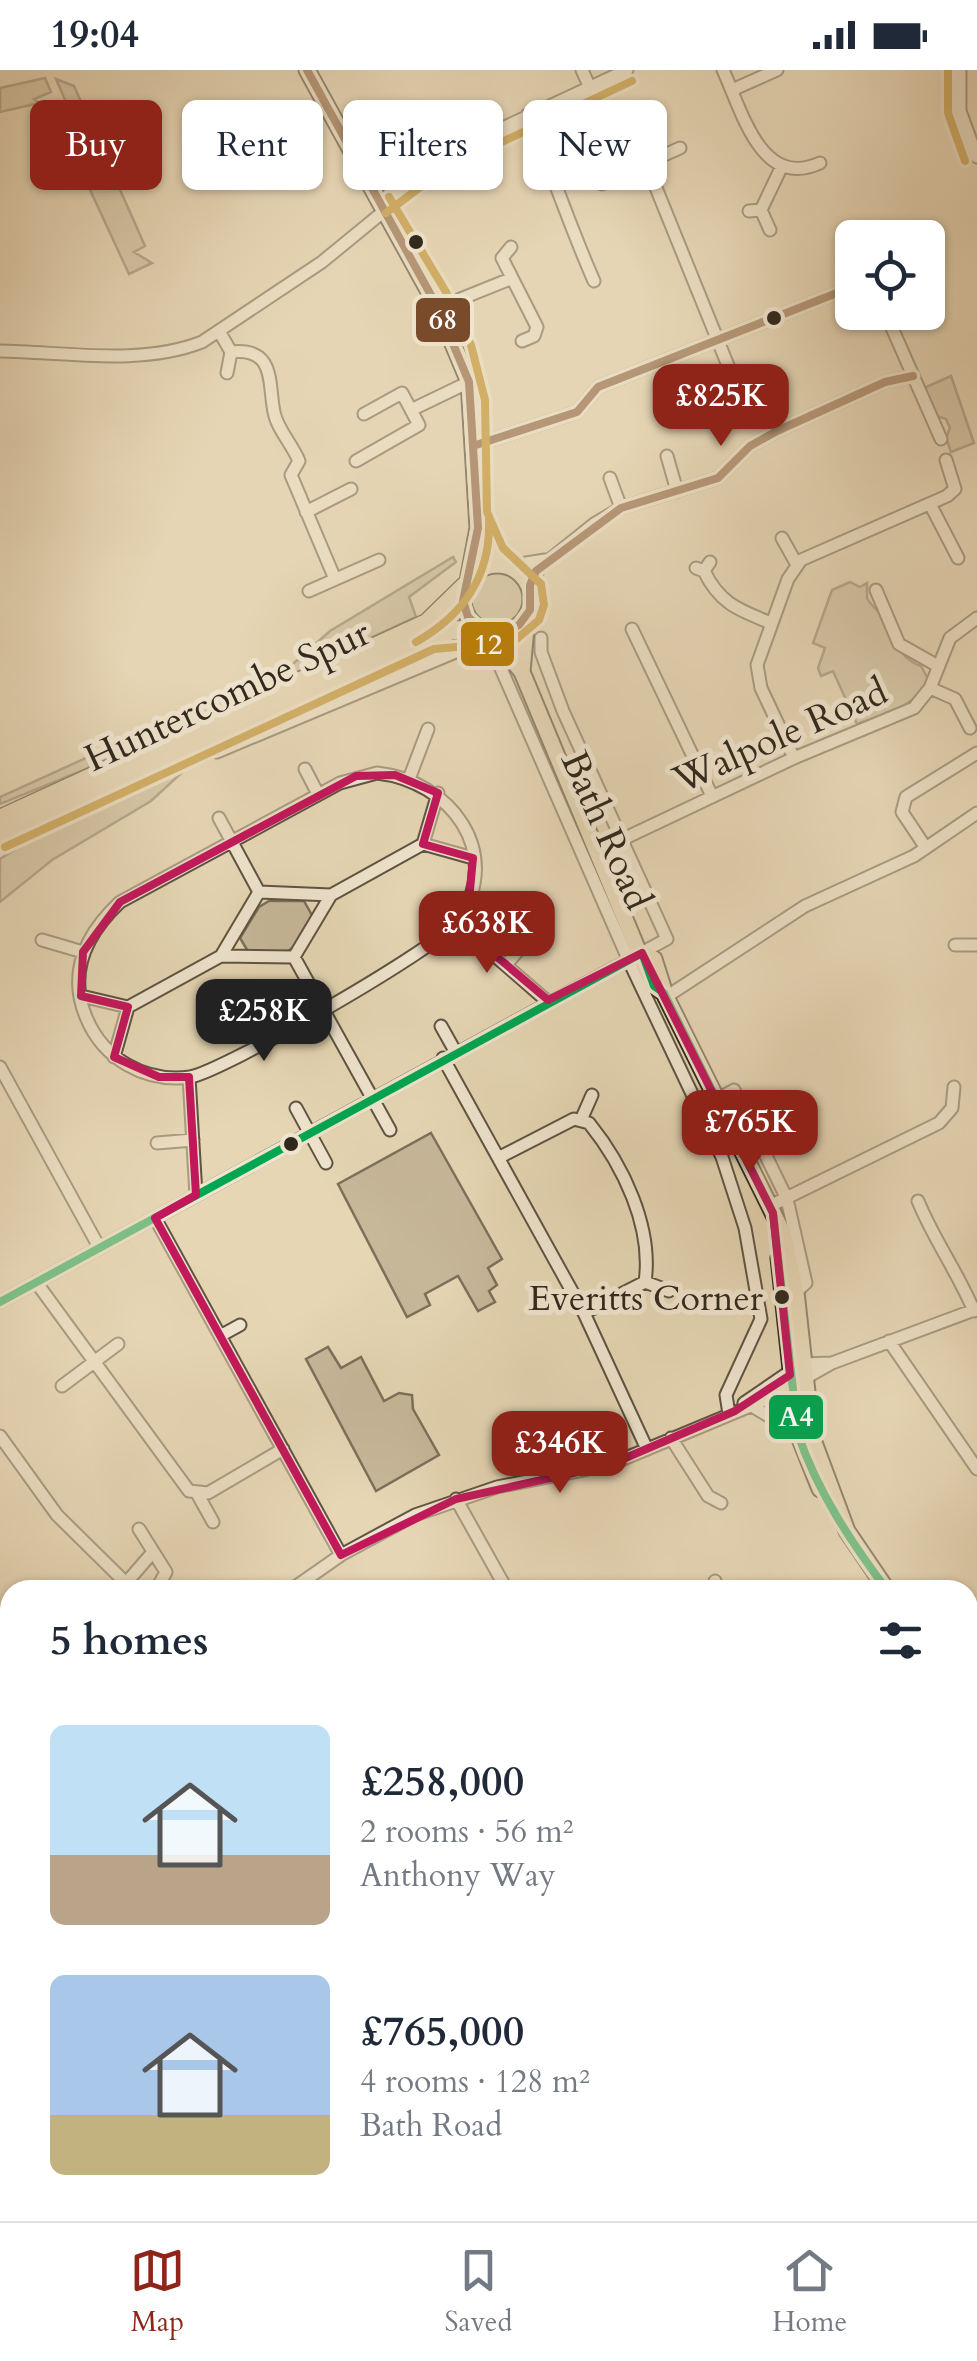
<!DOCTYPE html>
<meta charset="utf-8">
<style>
body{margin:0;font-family:Cardo,serif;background:#f6f6f7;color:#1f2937;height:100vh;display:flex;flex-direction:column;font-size:38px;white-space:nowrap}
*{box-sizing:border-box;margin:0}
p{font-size:32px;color:#747a83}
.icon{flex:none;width:55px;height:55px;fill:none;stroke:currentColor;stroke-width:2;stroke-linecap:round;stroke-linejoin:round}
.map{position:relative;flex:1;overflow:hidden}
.drawer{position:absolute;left:0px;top:1510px;width:978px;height:642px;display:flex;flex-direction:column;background:#fff;border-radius:30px 30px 0 0;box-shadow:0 2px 8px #0004}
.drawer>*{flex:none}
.banner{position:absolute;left:30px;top:30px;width:918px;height:90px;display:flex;gap:20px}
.buttons{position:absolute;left:835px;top:150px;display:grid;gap:20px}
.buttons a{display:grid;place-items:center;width:110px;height:110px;border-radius:15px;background:#fff;box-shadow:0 2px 8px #0004;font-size:50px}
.price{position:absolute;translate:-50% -85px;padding:0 22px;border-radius:20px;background:#8f2418;color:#fff;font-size:32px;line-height:65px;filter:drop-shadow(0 2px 5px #0008)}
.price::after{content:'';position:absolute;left:50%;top:60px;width:30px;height:22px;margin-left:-15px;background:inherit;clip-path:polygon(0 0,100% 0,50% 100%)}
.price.selected{background:#222;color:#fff}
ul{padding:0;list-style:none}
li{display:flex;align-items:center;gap:30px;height:250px;padding:0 50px}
li span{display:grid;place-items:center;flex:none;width:280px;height:200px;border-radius:15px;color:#555}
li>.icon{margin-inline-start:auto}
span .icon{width:120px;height:120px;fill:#fffc;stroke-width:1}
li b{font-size:42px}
h2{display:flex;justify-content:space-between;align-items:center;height:120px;padding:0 50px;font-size:42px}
.pill{padding:0 35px;border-radius:15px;background:#fff;box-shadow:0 2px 8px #0004;font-size:35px;line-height:90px}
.pill.selected{background:#8f2418;color:#fff}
.status{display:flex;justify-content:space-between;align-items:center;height:70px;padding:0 50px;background:#fff;direction:ltr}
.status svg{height:28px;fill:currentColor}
.tab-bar{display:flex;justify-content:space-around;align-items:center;height:140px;border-top:2px solid #e0e1e3;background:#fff;font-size:28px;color:#747a83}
.tab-bar a{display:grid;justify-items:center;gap:5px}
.tab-bar .selected{color:#8f2418}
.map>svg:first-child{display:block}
.green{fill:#c7b89a;stroke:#7c705c;stroke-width:2.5}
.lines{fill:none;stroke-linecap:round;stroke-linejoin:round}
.stream{stroke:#786d59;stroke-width:2.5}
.minor-casing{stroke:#5e5443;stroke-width:15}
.major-casing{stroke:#30281d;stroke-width:19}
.highway-casing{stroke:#30281d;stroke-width:21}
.minor{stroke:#efe4ce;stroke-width:11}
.major{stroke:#e6d6b4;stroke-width:15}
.highway{stroke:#e6d6b4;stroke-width:18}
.bus-1-casing{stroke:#efe4ce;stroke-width:15}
.bus-2-casing{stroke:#efe4ce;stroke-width:15}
.bus-3-casing{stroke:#efe4ce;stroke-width:15}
.bus-1{stroke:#7a4b2a;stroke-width:8}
.bus-2{stroke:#00a651;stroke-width:8}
.bus-3{stroke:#bb8009;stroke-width:8}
.marked{fill:none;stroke:#c2185b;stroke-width:8;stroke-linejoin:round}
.bus-dot{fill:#30281d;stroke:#efe4ce;stroke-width:4}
.labels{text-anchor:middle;stroke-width:10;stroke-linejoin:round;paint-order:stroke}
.bus-label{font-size:36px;fill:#30281d;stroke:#efe4ce;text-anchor:end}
.street-label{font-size:38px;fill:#30281d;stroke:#efe4ce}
.line-badge{stroke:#efe4ce;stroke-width:4}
.badge-label{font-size:28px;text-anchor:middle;font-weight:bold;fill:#fff}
</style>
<div class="status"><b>19:04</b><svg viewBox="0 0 49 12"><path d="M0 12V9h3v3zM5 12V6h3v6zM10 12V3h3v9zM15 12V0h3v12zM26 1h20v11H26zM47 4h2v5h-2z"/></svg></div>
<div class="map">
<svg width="977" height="2151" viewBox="0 0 977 2151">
<rect width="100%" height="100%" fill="#e6d6b4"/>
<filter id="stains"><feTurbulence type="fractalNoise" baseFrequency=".002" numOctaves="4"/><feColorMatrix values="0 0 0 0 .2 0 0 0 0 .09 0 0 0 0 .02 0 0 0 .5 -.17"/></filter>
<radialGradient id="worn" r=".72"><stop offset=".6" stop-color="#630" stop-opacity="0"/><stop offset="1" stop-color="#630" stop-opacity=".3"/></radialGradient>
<path class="green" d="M45,8L51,22L34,29L39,33L0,42V18Z
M56,9L74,16L145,176L134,182L152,193L129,204L91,122L69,55L56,38L69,39Z
M951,306L974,373L951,382L946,368L950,358L946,349L936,346L924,318Z
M453,487L456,492L409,527L416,547L91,697L0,734V727L293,594L330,561Z
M467 529a29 29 0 1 1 58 0a29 29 0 1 1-58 0Z
M850,512L860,517L867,513V528C871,536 877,539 882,546C896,565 895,587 921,596L928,609C914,639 887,643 857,654L833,601L821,606L818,598L825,578L813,573L832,520Z
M200,686L151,731L52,790L0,832V789L56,754Z
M269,831H304L314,849C292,885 291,885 249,883L240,868L259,837Z
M431,1063L502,1189L488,1198L497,1215L489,1221L495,1232L478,1241L458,1206L425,1224L430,1235L407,1247L338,1114Z
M328,1277L341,1298L361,1287L384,1331L399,1323L412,1325L413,1339L439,1385L376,1421L306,1289Z
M10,1853V2057L0,2054V1859Z"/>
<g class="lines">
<path class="stream" d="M0,2139L10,2135"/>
<g class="minor-casing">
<path id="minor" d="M582,0L590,18
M723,0C742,41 761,120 820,93
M960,0V41L977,87
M732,20L777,0
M527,45C552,100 569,155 594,211
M680,78L646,93L746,340
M602,114L646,93
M378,133L438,88L627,0
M761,140L781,98
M749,141L761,140L770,160
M511,177L502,188L537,257L534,266L522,271
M438,238L510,209
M885,242L941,369
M219,261L231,282L227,303
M0,281C64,282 141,296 202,272L322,192L383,142
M231,282C276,277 268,313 274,342C277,359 292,374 299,391L291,405L335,509
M411,340L469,312
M476,375L577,342L598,317L852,217
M667,386L677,421
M356,391L419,355L402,323L364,344
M610,408L621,438
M930,434L958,488
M306,442L351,419
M782,468L796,493
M507,496L545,490
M696,498L704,501L710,492
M704,501C720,534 739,540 771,553
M530,520L539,498L594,454L621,438L718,408L750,376L777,361L885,312L913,306
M876,520L899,574L938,596
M309,521L379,490
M632,559L712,726
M930,618L955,629L970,658
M217,682L458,581L499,594L629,891L722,1087L745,1158L761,1249L726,1325L729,1344
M794,688L761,618L757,595L788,509L801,490L947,426L955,419L946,390
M305,699L318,724
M377,703C450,711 504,781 459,850C442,876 222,1002 190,1007C145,1013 103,989 86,947C67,901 87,863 120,832L340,713Z
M409,709L428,659
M219,748L259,822
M621,770L794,688L914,638L930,618L950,568L977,548
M423,774L438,723
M423,774L473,788
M926,778L902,742L906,727L977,683
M259,822L331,825L294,887L221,886Z
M331,825L423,774
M457,853L547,931
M42,870L83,882
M955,875H977
M294,887L390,1060
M506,895L528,869
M81,926L128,937
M666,927L805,836L914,786L977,743
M128,937L221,886
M441,956L455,981
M114,987L128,937
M443,988L584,1243L646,1377
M0,997L99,1177
M189,1007L196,1125
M718,1029L734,1020L787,1129L806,1213L796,1222
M296,1038L326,1093
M581,1050L592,1025
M157,1073L193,1070
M500,1087L574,1049L589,1053C623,1095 653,1157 645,1212L584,1243
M918,1131C934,1170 957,1201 974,1241
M770,1136L939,1053L952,1038L954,1017
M155,1148L341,1485
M36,1212L189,1421L208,1423L283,1379
M645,1212L669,1221
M0,1232L667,869L563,641L541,582V568
M220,1266L240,1255
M889,1271L977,1399
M62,1316L118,1274
M744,1333L801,1294L832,1293
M752,1336L798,1364
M0,1366L57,1445L133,1520
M671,1368L708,1426L721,1433
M198,1425L213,1452
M456,1429L507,1520
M139,1459L166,1502L156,1520
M715,1511L717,1520
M120,1520L153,1482
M291,1520L341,1485L415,1445L497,1417L609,1395L772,1327L832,1293L977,1239
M0,1547L10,1561
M0,1731L10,1745
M968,1986L977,1980
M968,2108L977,2101
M350,2142L362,2151
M909,2142L915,2151
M225,2151L244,2142
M336,2151L339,2142
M479,2151L482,2142
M603,2151L611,2142"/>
</g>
<g class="major-casing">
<path id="major" d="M307,0L438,238L469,312L478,458L468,511
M478,458L502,495
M463 529a34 34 0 1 1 68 0a34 34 0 1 1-68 0Z
M491,563L522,602L647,902L654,916L664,923
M522,602L527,546
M642,883L654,889L666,927L783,1163L796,1222L812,1367L847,1461L887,1520
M779,1188L798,1364L820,1419
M968,1614L977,1625"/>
</g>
<g class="highway-casing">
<path id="highway" d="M0,749L427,553L465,516
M0,766L430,567L453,560L486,561"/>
</g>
<use href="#minor" class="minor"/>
<use href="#major" class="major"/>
<use href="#highway" class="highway"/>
<g class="bus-1-casing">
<path id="bus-1" d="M307,0L438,238L469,312L478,458L463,531L468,547L481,559L503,563L519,555L530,540V515L536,501L621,438L718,408L750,376L777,361L885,312L913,306
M476,375L577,342L598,317L852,217"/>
</g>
<g class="bus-2-casing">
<path id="bus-2" d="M642,883L654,916L664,923L773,1143L798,1364C817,1421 851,1472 887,1520
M0,1232L642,883"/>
</g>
<g class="bus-3-casing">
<path id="bus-3" d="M948,0V43L965,91
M386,143L444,99L632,11
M416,572C465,544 491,505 489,449
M5,777L434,579L513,572L539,550L544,535L541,514L503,478L487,442L485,330L471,275L446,222L389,127"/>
</g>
<use href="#bus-1" class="bus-1"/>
<use href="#bus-2" class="bus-2"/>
<use href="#bus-3" class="bus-3"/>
</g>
<path d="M0 0H977V2151H0ZM395,705L438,723L423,774L473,788L469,830L457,853L548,930L642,883L773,1143L790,1305L735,1341L609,1395L456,1429L341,1485L155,1148L196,1125L189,1007H159L114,987L128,937L81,926L83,882L120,832L356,706Z" fill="#e6d6b4" fill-opacity=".55" fill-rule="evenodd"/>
<path class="marked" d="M395,705L438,723L423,774L473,788L469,830L457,853L548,930L642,883L773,1143L790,1305L735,1341L609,1395L456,1429L341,1485L155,1148L196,1125L189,1007H159L114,987L128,937L81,926L83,882L120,832L356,706Z"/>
<g class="bus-dot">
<circle cx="416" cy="172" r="9"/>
<circle cx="774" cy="248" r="9"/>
<circle cx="291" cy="1074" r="9"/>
<circle cx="782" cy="1227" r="9"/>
</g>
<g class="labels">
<g class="bus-label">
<text x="763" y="1240">Everitts Corner</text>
</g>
<g class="street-label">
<text transform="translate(227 625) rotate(-25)" y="13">Huntercombe Spur</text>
<text transform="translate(780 665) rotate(-24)" y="13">Walpole Road</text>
<text transform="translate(607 760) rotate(66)" y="13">Bath Road</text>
</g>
</g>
<g class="line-badge">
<rect x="414" y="226" width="58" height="48" rx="10" fill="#7a4b2a"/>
<rect x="459" y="550" width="57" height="48" rx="10" fill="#bb8009"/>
<rect x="767" y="1323" width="58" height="48" rx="10" fill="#00a651"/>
</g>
<g class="badge-label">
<text x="443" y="259">68</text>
<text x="488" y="584">12</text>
<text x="796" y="1356">A4</text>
</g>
<rect width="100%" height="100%" filter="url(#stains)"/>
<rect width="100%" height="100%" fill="url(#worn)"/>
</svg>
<div class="buttons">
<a><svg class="icon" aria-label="locate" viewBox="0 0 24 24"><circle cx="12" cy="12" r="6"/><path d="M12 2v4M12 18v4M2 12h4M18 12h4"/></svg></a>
</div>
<b class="price" style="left:721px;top:379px">£825K</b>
<b class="price" style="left:487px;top:906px">£638K</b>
<b class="price selected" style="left:264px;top:994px">£258K</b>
<b class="price" style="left:750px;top:1105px">£765K</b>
<b class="price" style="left:560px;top:1426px">£346K</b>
<div class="banner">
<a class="pill selected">Buy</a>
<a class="pill">Rent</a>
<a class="pill">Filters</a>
<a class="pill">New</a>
</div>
<section class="drawer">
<h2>5 homes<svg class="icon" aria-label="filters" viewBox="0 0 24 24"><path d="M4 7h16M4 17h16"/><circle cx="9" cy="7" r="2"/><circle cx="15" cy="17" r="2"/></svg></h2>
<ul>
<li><span style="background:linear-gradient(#bfe0f5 65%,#b9a48a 0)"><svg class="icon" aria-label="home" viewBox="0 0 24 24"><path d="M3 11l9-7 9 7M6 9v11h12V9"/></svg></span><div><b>£258,000</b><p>2 rooms · 56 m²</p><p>Anthony Way</p></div></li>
<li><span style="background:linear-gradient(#a9c7e8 70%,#c2b280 0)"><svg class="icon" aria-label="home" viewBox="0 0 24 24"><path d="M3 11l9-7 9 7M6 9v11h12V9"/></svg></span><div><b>£765,000</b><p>4 rooms · 128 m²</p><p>Bath Road</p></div></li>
</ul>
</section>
</div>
<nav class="tab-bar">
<a class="selected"><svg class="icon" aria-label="map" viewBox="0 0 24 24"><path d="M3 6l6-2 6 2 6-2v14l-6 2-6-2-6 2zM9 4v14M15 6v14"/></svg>Map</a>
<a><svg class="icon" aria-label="saved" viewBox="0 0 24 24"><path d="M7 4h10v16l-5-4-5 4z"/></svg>Saved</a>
<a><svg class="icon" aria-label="home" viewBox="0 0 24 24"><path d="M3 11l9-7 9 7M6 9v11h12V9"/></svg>Home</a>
</nav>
